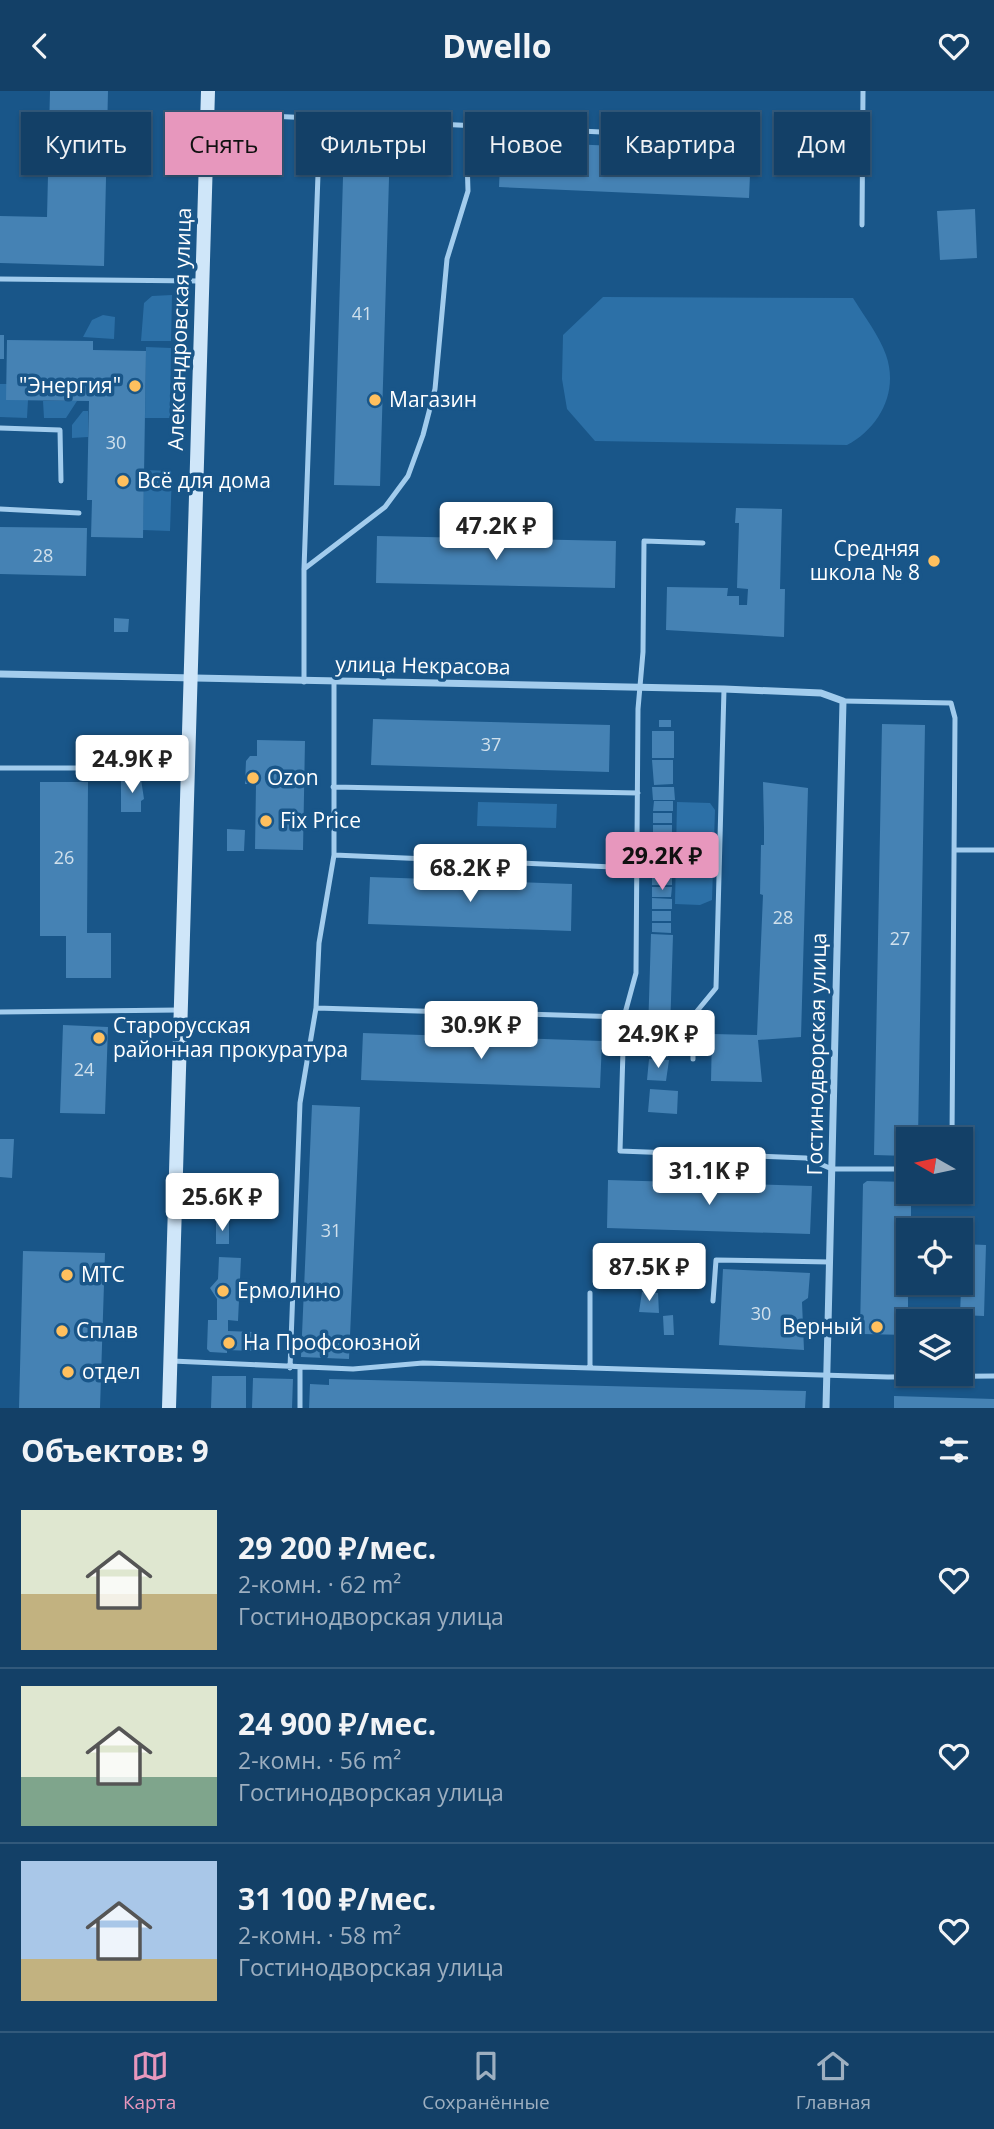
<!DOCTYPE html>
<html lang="ru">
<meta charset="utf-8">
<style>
body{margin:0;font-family:"Open Sans",sans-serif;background:#204b70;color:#f1f3f6;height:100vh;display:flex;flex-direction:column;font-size:26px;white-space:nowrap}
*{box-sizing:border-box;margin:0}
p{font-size:23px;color:#9dafc0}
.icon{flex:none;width:38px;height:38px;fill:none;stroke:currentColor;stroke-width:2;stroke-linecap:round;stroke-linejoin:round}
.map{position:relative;height:1317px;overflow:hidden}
.panel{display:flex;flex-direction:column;background:#134067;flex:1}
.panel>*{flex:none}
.banner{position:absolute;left:21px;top:21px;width:952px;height:63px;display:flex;gap:14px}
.needle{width:46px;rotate:279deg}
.tools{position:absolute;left:896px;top:1036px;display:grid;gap:14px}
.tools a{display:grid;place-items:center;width:77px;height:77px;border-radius:0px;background:#134067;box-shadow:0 2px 5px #0004,0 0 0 2px #32597b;font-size:35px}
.price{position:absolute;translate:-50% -60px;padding:0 16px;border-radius:7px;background:#fff;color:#222;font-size:23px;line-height:46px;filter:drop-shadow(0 2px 4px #0008)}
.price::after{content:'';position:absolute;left:50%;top:42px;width:21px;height:16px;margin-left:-10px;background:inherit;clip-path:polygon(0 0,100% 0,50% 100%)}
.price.selected{background:#e797bd;color:#111}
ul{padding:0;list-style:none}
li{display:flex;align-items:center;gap:21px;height:175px;padding:0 21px}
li+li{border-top:2px solid #32597b}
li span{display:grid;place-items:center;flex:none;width:196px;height:140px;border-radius:0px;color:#555}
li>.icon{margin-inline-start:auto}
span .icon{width:84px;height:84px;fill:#fffc;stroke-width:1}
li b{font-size:30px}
h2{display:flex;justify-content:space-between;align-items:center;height:84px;padding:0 21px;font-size:30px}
.chip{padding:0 24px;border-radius:0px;background:#134067;box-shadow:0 2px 5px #0004,0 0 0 2px #32597b;font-size:24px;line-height:63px}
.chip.selected{background:#e797bd;color:#111}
header{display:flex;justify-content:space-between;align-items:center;height:91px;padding:0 21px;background:#134067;font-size:32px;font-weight:700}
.tab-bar{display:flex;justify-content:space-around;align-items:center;height:98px;border-top:2px solid #32597b;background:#134067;font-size:19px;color:#9dafc0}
.tab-bar a{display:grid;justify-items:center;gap:4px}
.tab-bar .selected{color:#e797bd}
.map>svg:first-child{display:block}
.green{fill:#2c70a7}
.building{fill:#4582b4}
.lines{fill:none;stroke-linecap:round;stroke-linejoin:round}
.lane{stroke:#a2cced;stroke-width:5}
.street{stroke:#a2cced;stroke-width:7}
.secondary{stroke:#cfe6f9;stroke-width:14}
.poi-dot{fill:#ffc05e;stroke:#195689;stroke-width:2.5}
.labels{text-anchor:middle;stroke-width:7;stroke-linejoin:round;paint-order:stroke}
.number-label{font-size:18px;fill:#d0e0ec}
.street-label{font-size:21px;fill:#fff;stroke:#195689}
.poi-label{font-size:21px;fill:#fff;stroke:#195689;text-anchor:start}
</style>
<header><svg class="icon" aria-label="back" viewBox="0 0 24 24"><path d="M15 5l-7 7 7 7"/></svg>Dwello<svg class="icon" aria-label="heart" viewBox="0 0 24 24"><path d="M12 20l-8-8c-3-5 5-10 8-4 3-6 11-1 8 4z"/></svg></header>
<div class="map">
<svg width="994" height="1317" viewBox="0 0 994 1317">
<rect width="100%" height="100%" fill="#195689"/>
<path class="green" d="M172,204L171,250H141L144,212L152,205Z
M603,206L853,207C864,225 879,244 886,264C899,301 879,337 847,354L595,350L567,318L562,288L563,244Z
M103,224L115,226L114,248L83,246L92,229Z
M146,256L171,257L170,327H145Z
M0,293H7L28,309L27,327L0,326Z
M43,310H77L66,327H44Z
M83,320H88V346L72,347V334Z
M144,379L172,380L170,440L143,439Z
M478,711L557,713L556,737L477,735Z
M677,711L710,712L715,719L712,809L700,814L675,813Z"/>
<path class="building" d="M50,0H108L104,175L0,172V125L47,126Z
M501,50L751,61L749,107L499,96Z
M344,52L390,53L380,395L334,394Z
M975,118L977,167L940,169L937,120Z
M0,244H4V268H0Z
M7,249L93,250V259L146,260L143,447L91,446L92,409H87L89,310L6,309Z
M736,417L782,418L780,498H785L784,546L666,539L667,496L728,497L727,505H739V514H747L748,498L737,497L739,432H735Z
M0,436L87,437L86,485L0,483Z
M377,445L616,450L615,497L376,492Z
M114,527L129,528L128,541H114Z
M373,628L610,634L609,681L371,674Z
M659,629H671V636H659Z
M882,633L925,634L918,1048H908V1065L874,1064Z
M652,640H674V667H652Z
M257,649L305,650L303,759L255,758L256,693H245L246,670L250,665H257Z
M652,669H673V693L654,694Z
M121,688H141L144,708L141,710V721H121Z
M40,691H88L87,842H111V887H66V845H40Z
M763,691L808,697L801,946L758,949L762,991L711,990L712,943L757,944L763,804L760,803L761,754H764V737Z
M652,696H674L675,709H653Z
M654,710H673V720H653Z
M653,722H672V732H653Z
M653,734H672V744H653Z
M227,738L245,739L244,760H227Z
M653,747H672V758L653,757Z
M652,760H672V770H652Z
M653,771H672V782H653Z
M652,784H672V794H652Z
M370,786L572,793L571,840L368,833Z
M652,796H672L671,806H652Z
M652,807L672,808V818H652Z
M652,820H671V830H652Z
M652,832H671V842L652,841Z
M651,843L673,844L670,941H648Z
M63,934L108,936L105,1023L60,1022Z
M363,942L602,950L600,997L361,989Z
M650,942L669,943L668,953L649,952Z
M648,956H668V966H648Z
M649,968L669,969L666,990L647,989Z
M650,998L678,1000L677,1023L648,1021Z
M312,1014L360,1016L349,1268L301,1266Z
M0,1048H14L12,1087L0,1086Z
M219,1089H239L238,1118L218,1117Z
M608,1089L812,1095L810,1143L607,1137Z
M867,1090L908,1091V1101H916V1107H911V1139H908V1244L863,1243L860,1240L863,1093Z
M216,1131H229V1153H216Z
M961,1153L986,1154L984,1225L960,1224L961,1198L943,1197V1192H961Z
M23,1160L105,1162L100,1317H19Z
M219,1166L241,1167L238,1230L228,1229V1240L254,1241L253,1260L227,1259V1262L210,1261L207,1258L208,1229H217V1208L210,1197L218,1188Z
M723,1178L810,1182L808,1207L802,1211L804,1259L719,1254Z
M621,1182L655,1183L654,1197L621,1196Z
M642,1201L658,1202L659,1222L639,1221Z
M673,1224L674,1244H664L663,1225Z
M212,1285H246V1317H211Z
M253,1287L293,1288L292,1317H252Z
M329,1288L806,1300L805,1317H309L310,1293L329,1294Z
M894,1305L994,1308V1317H894Z"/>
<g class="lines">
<path class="lane" d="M208,22L746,48
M862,134L863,0
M0,188L200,190
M0,337L60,339L61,390
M0,418L79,422
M703,452L644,450L643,561L638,618L636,882L624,926L620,1060L806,1067L832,1078H908
M304,478L385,416L408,385L423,344L435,298L447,168L468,100L466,34
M304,591V478L320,27
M843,610L951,612L955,627L952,1048
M0,677H186
M333,696L638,702
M956,759H994
M334,764L637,777
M316,917L624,926
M0,921L179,919
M693,968V925L716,897L724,598
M713,1210L716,1169L830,1171
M172,1270L353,1278L423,1272L888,1286L994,1285
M590,1276V1202
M290,1277L300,1012L316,917L319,852L334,764V591
M300,1317V1277"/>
<path class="street" d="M0,583L724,598L821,602L843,610L826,1317"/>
<path class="secondary" d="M169,1317L208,0"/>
</g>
<g class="poi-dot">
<circle cx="135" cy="295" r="7"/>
<circle cx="375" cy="309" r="7"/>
<circle cx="123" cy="390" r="7"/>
<circle cx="934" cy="470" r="7"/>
<circle cx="253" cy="687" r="7"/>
<circle cx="266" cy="730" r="7"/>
<circle cx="99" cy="947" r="7"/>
<circle cx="67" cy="1184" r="7"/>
<circle cx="223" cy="1200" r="7"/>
<circle cx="877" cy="1236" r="7"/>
<circle cx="62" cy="1240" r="7"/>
<circle cx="229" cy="1252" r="7"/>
<circle cx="68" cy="1281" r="7"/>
</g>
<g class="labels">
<g class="number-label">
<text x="362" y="229">41</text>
<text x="116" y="358">30</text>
<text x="43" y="471">28</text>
<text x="491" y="660">37</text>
<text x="64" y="773">26</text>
<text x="783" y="833">28</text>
<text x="900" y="854">27</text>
<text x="84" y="985">24</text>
<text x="331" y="1146">31</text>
<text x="761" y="1229">30</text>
</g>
<g class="street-label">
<text transform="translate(180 238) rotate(-88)" y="7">Александровская улица</text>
<text transform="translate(423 575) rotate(1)" y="7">улица Некрасова</text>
<text transform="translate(817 963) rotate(-89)" y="7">Гостинодворская улица</text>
</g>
<g class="poi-label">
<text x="121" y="302" text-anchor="end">"Энергия"</text>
<text x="389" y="316">Магазин</text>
<text x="137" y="397">Всё для дома</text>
<text x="920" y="465" text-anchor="end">Средняя<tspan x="920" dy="24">школа № 8</tspan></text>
<text x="267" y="694">Ozon</text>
<text x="280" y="737">Fix Price</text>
<text x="113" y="942">Старорусская<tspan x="113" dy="24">районная прокуратура</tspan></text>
<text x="81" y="1191">МТС</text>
<text x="237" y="1207">Ермолино</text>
<text x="863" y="1243" text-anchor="end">Верный</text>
<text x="76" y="1247">Сплав</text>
<text x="243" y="1259">На Профсоюзной</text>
<text x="82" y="1288">отдел</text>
</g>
</g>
</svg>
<div class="tools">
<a><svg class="needle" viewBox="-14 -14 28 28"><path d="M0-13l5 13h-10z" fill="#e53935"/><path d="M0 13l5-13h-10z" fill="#9dafc0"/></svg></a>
<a><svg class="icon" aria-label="locate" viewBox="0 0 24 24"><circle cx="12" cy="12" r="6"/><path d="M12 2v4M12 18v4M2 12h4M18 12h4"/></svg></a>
<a><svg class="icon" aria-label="layers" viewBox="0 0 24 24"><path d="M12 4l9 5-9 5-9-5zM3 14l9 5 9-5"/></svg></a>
</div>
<b class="price" style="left:496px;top:471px">47.2K ₽</b>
<b class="price" style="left:132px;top:704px">24.9K ₽</b>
<b class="price selected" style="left:662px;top:801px">29.2K ₽</b>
<b class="price" style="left:470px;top:813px">68.2K ₽</b>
<b class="price" style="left:481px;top:970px">30.9K ₽</b>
<b class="price" style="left:658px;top:979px">24.9K ₽</b>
<b class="price" style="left:709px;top:1116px">31.1K ₽</b>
<b class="price" style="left:222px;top:1142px">25.6K ₽</b>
<b class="price" style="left:649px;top:1212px">87.5K ₽</b>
<div class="banner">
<a class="chip">Купить</a>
<a class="chip selected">Снять</a>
<a class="chip">Фильтры</a>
<a class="chip">Новое</a>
<a class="chip">Квартира</a>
<a class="chip">Дом</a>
</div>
</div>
<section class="panel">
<h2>Объектов: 9<svg class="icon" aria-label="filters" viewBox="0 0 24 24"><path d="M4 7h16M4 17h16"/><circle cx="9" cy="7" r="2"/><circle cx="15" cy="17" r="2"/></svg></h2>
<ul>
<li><span style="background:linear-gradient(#dfe7d0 60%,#c2b280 0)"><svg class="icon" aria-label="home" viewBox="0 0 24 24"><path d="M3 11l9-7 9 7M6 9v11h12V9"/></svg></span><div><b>29 200 ₽/мес.</b><p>2-комн. · 62 m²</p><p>Гостинодворская улица</p></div><svg class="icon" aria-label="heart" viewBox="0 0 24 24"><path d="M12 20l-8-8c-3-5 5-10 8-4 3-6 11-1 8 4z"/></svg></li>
<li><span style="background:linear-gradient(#dfe7d0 65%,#7fa58c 0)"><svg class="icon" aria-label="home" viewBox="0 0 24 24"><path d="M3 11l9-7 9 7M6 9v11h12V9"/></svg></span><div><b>24 900 ₽/мес.</b><p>2-комн. · 56 m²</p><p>Гостинодворская улица</p></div><svg class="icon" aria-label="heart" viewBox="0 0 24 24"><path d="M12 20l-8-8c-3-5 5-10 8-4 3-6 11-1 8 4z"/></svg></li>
<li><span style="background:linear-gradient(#a9c7e8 70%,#c2b280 0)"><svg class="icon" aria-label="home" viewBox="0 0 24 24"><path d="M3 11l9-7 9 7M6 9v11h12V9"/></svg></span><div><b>31 100 ₽/мес.</b><p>2-комн. · 58 m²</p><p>Гостинодворская улица</p></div><svg class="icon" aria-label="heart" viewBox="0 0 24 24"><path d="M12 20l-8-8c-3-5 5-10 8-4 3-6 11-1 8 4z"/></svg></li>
</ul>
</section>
<nav class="tab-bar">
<a class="selected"><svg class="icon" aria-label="map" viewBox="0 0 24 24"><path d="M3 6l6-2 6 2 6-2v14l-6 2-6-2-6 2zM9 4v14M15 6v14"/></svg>Карта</a>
<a><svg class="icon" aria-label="saved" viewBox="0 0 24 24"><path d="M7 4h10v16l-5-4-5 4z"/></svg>Сохранённые</a>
<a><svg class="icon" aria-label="home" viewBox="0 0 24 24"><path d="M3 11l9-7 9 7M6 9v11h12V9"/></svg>Главная</a>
</nav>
